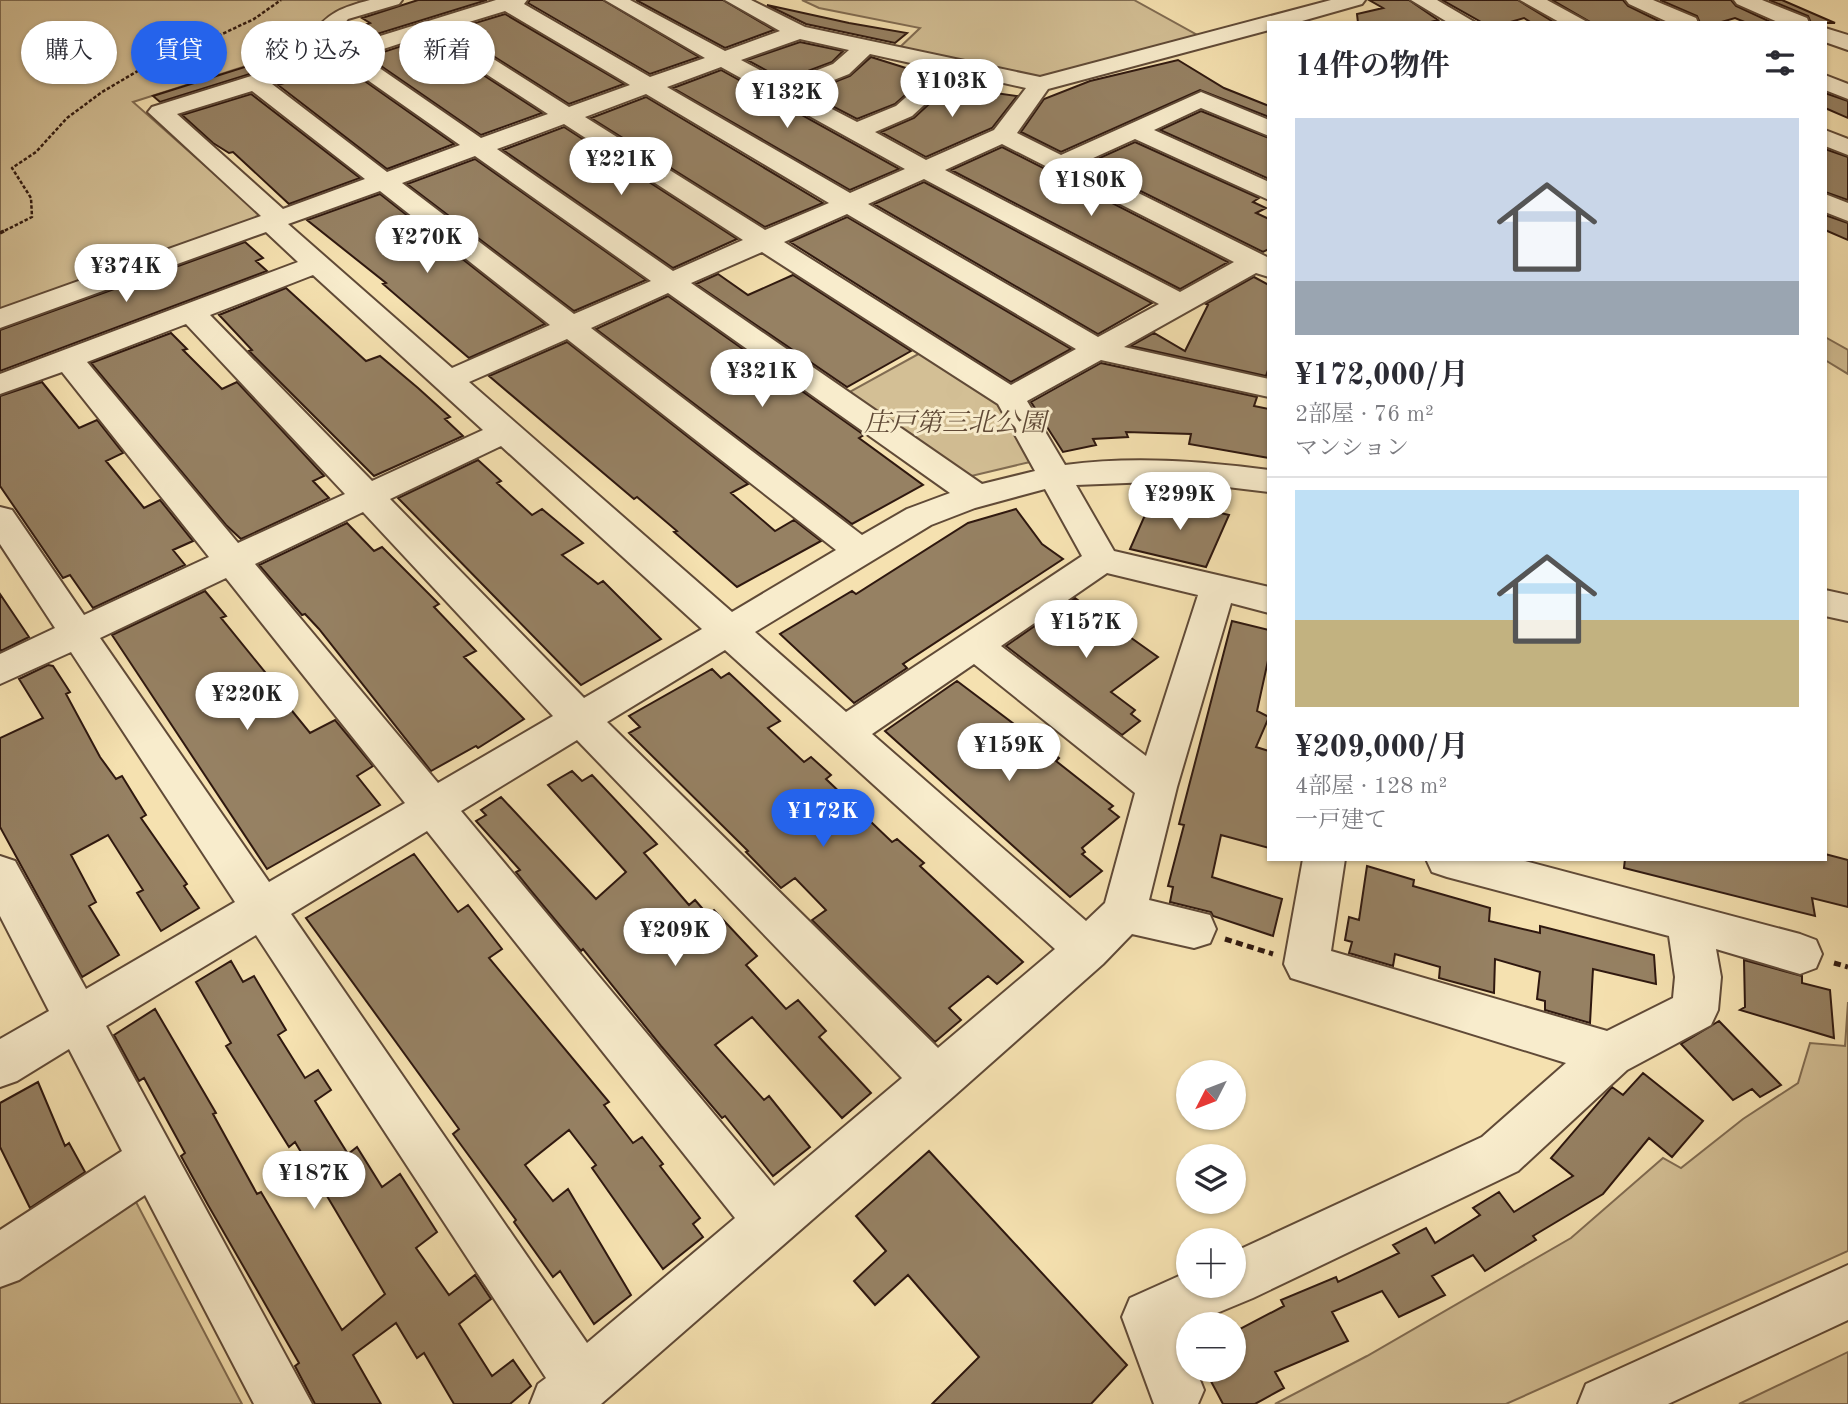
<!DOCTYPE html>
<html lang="ja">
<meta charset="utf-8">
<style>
body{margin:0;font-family:"Old Standard TT","Noto Serif JP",serif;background:#f2f2f3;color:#2b2b33;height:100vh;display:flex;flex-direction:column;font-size:26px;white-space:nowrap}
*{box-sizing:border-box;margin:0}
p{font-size:23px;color:#7c7c81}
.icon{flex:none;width:38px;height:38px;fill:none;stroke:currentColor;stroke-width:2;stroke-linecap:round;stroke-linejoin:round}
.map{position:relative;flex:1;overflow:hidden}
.sheet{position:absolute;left:1267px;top:21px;width:560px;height:840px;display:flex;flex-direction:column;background:#fff;border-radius:0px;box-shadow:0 2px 5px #0004}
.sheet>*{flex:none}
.top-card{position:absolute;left:21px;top:21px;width:665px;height:63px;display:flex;gap:14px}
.needle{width:46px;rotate:228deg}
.controls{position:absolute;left:1176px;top:1060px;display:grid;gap:14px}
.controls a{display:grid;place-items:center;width:70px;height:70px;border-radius:50%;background:#fff;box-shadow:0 2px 5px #0004;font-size:35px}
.price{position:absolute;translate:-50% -60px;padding:0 16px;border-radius:24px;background:#fff;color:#222;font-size:23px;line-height:46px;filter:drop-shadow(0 2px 4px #0008)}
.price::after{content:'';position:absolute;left:50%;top:42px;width:21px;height:16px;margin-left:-10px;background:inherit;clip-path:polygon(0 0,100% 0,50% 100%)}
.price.active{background:#2563eb;color:#fff}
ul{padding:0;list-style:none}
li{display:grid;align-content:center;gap:14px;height:371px;padding:0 28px}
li+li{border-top:2px solid #e1e1e2}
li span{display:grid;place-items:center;height:217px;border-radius:0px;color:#555}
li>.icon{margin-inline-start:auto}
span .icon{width:126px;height:126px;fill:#fffc;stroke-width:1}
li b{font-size:30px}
h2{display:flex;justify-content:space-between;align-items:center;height:84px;padding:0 28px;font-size:30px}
.pill{padding:0 24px;border-radius:32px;background:#fff;box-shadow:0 2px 5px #0004;font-size:24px;line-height:63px}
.pill.active{background:#2563eb;color:#fff}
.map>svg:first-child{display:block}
.green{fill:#d3bf95;stroke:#816c52;stroke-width:2}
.building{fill:#968163;stroke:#2f180f;stroke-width:2}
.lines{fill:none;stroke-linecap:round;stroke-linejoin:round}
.minor-casing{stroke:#604a37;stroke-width:4}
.path-far2{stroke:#2f180f;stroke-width:2.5;stroke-dasharray:3.5 2;stroke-linecap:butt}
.path-far1{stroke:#2f180f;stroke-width:3.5;stroke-dasharray:4.5 2.5;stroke-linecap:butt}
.path{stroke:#2f180f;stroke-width:5;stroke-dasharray:7 4.5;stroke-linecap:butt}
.minor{fill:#f8eccc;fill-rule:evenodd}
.labels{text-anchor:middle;stroke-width:6;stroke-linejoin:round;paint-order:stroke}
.park-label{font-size:26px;font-style:italic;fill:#604a37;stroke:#f8eccc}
</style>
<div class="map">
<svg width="1848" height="1404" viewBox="0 0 1848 1404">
<rect width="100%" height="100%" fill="#f5e1b0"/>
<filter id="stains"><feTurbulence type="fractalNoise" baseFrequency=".00286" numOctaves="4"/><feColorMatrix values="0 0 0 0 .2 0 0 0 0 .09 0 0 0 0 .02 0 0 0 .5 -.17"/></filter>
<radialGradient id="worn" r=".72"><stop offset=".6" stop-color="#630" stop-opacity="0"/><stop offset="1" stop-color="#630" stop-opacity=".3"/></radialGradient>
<path class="green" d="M0,0H363L333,14L315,36L271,58L133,102L262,216L0,315Z
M802,0H1134L1199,36L1040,78L897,50L920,28L819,8Z
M1825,337L1848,350V374L1825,360Z
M922,352L993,396L1030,462L963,478L844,395Z
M1848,1002V1251L1506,1404H1275L1367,1356L1571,1238L1663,1158L1681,1168L1743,1119L1798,1083L1810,1043L1845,1046Z
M136,1202L242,1404H0V1288Z
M1848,1352V1404H1739Z"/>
<path class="building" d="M418,0H487L348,43L338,35L370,23L362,18Z
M530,0H603L699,57L650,74L528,3Z
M636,0H723L774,30L725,48Z
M1369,0H1409L1438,20L1427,23H1358L1357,14L1383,8Z
M1442,0H1518L1555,23H1532L1524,18L1507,23H1483Z
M1552,0H1623L1628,6L1663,23H1592Z
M1660,0H1731L1736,6L1773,23H1747L1735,18L1718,23H1700L1697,16Z
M1769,0H1782L1835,23H1811L1808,16Z
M767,5L849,23L907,33L895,43L806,24Z
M505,14L624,84L569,104L452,30Z
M426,38L542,113L481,135L368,57Z
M800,42L843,51L832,62L784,80L747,60Z
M315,45L323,51L160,102L153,96Z
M871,57L928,75L895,104L857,119L807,93L850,76Z
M1178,60L1224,88L1269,106V117L1200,90L1061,152L1021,132L1044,99L1090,81Z
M342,65L454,144L387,169L278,85Z
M721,70L899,169L850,190L673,88Z
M954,81L990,89L988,92L1017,96L992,128L926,157L881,132L914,118Z
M1825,93L1848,101V118L1825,108Z
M251,94L360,178L289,204L233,152L229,153L213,143L182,115Z
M646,97L823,203L765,227L591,118Z
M1201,111L1269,138V179L1160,130Z
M564,127L737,239L673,268L503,150Z
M1135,142L1259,198L1253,202L1266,208L1256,213L1269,219V249L1263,252L1086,164Z
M1002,147L1228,262L1180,289L951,170Z
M1825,149L1848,157V200L1825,192Z
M475,159L646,280L574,311L407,184Z
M924,182L1152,303L1098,334L874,204Z
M380,194L545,324L469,358L383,284L386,283L307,220Z
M1825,215L1848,223V240L1825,230Z
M847,217L1071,349L1011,382L790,242Z
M245,242L263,258L256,261L267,271L0,371V330Z
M718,274L748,295L793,275L911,351L847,387L696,284Z
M1254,277L1269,285V367L1266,376L1131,346L1154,333L1185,351L1208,305L1206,304Z
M286,288L366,361L380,356L418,388L450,417L445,419L463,436L374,476L249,351L252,350L219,315Z
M668,296L864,435L859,438L923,485L852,524L596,329Z
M171,333L187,349L183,350L222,389L237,382L324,476L313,481L329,498L241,539L226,525L91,363Z
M567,342L748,484L731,493L775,531L794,520L821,541L737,587L674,532L677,531L637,497L634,499L489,376Z
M1101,363L1257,397L1254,406L1269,409V458L1189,444L1191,434L1126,432L1128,437L1093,439L1096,445L1063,452L1031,402Z
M42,382L79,428L97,420L123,453L106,461L144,508L160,500L193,541L173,550L185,565L93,608L70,575L63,578L0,486V396Z
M478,460L501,481L497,483L532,515L542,509L583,543L562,555L598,584L603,581L661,639L581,685L398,498Z
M1153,497L1229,515L1206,567L1130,549Z
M1016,509L1042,544L1063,559L903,664L907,668L854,703L780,634L852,591L856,594L968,523Z
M347,523L374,551L382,547L439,604L434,607L476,651L464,657L524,719L478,748L476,746L431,771L319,629L305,614L302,615L259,565Z
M205,591L226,616L221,618L278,688L275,690L310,733L335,720L373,766L357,776L380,805L267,869L112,635Z
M0,594L29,637L1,651L0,649Z
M1075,598L1158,657L1111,692L1135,710L1131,714L1140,721L1122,735L1006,646Z
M1232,621L1269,630V656L1257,711L1269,717L1256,747L1269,751V848L1221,835L1212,877L1282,899L1273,936L1213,916L1211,912L1170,902L1173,887L1168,886L1184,825L1179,824Z
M48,665L53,666L70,692L66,694L100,757L116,779L122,776L146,815L141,818L187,884L184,886L199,908L161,931L137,893L143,890L108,835L71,855L96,902L89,906L119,955L82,977L0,827V738L43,718L19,679Z
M712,669L721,678L729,673L780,721L768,728L804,762L811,757L831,775L826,779L892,842L897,839L924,863L920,866L1023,962L997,984L988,976L949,1008L961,1020L935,1042L812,920L826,910L795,878L781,888L746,852L748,851L629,733L640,727L629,716Z
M957,681L1059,758L1056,761L1113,806L1109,809L1119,817L1082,848L1085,852L1082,854L1102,871L1070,897L885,731Z
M572,771L582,781L592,775L657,844L644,853L689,905L695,900L708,915L714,910L757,956L746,965L786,1009L798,1000L826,1031L819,1037L871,1093L842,1118L752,1017L715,1045L764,1100L769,1096L810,1147L773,1176L725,1116L722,1118L661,1046L583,949L581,951L532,892L516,872L520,870L476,821L486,815L481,810L501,797L596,899L626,872L548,785Z
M414,854L458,912L468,905L502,949L489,958L609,1102L604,1105L633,1143L642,1137L663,1164L660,1166L700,1218L693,1224L703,1237L663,1269L592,1168L596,1165L569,1130L525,1165L553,1201L568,1189L631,1295L594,1324L560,1271L553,1277L514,1222L516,1220L453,1134L459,1129L306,918Z
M1825,854L1848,860V907L1812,898L1815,916L1624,868L1625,859H1825Z
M1367,866L1414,880L1413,886L1490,908L1489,921L1540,933V926L1654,955L1656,984L1593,969L1590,1023L1545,1010V1001L1537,999L1540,972L1495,959L1494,993L1439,978L1440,967L1395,954L1393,966L1349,953L1352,942L1345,940L1349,917L1359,920Z
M1744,960L1802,976V983L1830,990L1834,1038L1740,1010L1745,1007Z
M231,961L243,982L254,976L286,1030L278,1035L305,1078L318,1070L331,1090L315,1101L348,1154L357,1147L382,1187L400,1174L437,1232L416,1248L449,1295L475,1275L491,1299L459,1324L492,1376L513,1360L531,1386L510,1404H454L424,1353L417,1358L396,1323L353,1355L381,1404H315L295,1366L299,1363L208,1205L181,1156L185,1153L144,1078L139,1081L114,1035L155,1009L216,1113L213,1114L257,1194L261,1192L342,1330L385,1294L295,1142L289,1147L226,1046L231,1043L196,982Z
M1719,1021L1781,1085L1760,1097L1752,1089L1733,1100L1681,1044Z
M1643,1073L1703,1121L1672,1157L1649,1138L1603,1194L1533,1236L1536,1240L1485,1271L1473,1255L1432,1276L1445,1295L1399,1317L1382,1291L1332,1312L1348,1341L1275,1372L1284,1388L1255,1404H1223L1205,1370H1234V1332L1284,1306L1281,1300L1336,1277L1338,1282L1399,1253L1393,1245L1426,1228L1435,1243L1480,1215L1473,1208L1499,1192L1514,1212L1573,1176L1551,1158L1612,1087L1623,1095Z
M38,1082L65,1146L69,1143L85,1172L30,1208L0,1147V1103Z
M929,1151L1127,1365L1091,1404H932L979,1357L908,1275L875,1305L854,1281L886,1251L856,1216Z"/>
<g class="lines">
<g class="minor-casing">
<path id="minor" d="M370,0H402L399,4L348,19L334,36L348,46L496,0H527L524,4L650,77L705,58L605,0H630L725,51L780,31L725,0H751L805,27L1040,77L1331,0H1365L1362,4L1295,23H1269V30L1048,89L1017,133L1061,155L1201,92L1269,120V136L1201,108L1154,130L1269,182V200L1135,139L1080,164L1269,258V277L1256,273L1124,347L1269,379V397L1101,360L1027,401L1065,465C1133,456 1200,461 1269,470V492L1177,481L1076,485L1114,551L1269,587V613L1231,603L1177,787L1149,900L1210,915L1216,929L1210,943L1194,948L1132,934L1103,964L954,1096L601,1404H530L538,1384L546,1378L256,935L106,1026L312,1404H254L145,1195L19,1280L0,1287V1230L122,1151L69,1049L17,1081L0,1087V1039L49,1011L0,916V856L15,861L86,989L235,902L71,652L0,684V654L55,628L0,544V507L12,510L84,615L209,557L62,372L0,394V374L298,262L266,232L0,328V309L261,216L148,112L152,107L328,52L310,37C328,12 341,8 370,0ZM505,11L630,85L569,107L446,29ZM426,35L548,114L481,138L362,56ZM800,39L849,50L833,64L784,83L741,60ZM870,54L938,69L896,106L857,122L801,93L849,74ZM342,62L460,145L387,172L272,84ZM721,67L905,169L850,193L667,87ZM959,73L1026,88L994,130L926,160L875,132L912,116ZM252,91L365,179L283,209L177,114ZM646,94L829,203L765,230L585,117ZM564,124L743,240L673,271L497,149ZM1002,144L1234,262L1180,292L945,170ZM475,156L651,281L574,314L402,183ZM924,179L1159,304L1098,337L868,204ZM380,191L550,325L452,368L288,224ZM847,214L1076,349L1011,385L784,242ZM762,252L998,404L1035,471L982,484L691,283ZM313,275L483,430L372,481L210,315ZM668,293L950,493L907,509L862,535L591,328ZM186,324L345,494L238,543L87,362ZM567,339L836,550L732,612L469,382ZM501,446L702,629L584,698L390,499ZM1045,489L1082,556L846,712L755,632L931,525L975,508ZM363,512L553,716L438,783L255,564ZM1107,573L1198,595L1146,756L1001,646ZM226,578L405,803L269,882L100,638ZM725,650L1055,949L938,1048L607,722ZM974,664L1135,793L1105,903L1086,921L872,734ZM577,740L902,1078L774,1186L461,811ZM427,831L735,1218L587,1343L291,914Z
M1411,0H1437L1476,23H1449Z
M1520,0H1547L1589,23H1561Z
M1626,0H1653L1696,18L1698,23H1670L1629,4Z
M1734,0H1762L1807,18L1809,23H1780L1737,4Z
M1825,28L1848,35V50L1825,42Z
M1825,75L1848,84V99L1825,90Z
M1825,130L1848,139V155L1825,146Z
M1825,194L1848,203V221L1825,212Z
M1825,590L1848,595V621L1825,616Z
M1303,859H1345L1331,951L1607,1031L1673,998L1675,977L1669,936L1447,877L1432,872L1426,859H1517L1800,934L1816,940L1822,954L1816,968L1800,974L1716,949L1721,977L1718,1010L1711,1025L1627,1070L1518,1171L1253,1298L1188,1325L1181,1330L1188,1349V1370H1196L1204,1390L1198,1404H1154L1122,1317L1130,1298L1188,1272V1286H1234V1252L1482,1137L1566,1063L1291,978L1284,964Z
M1848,1265V1320L1668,1404H1578L1586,1384Z"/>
</g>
<path class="path-far2" d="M0,233L32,217L31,198L12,168L36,152L67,118L102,92L153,62L197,55L220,35L254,19L281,0"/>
<path class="path-far1" d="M0,233L4,231"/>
<path class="path" d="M1225,939L1273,954
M1834,963L1848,967"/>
<use href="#minor" class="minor"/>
</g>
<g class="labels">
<g class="park-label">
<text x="955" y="431">庄戸第三北公園</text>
</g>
</g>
<rect width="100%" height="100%" filter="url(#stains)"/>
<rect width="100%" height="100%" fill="url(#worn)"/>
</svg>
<div class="controls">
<a><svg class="needle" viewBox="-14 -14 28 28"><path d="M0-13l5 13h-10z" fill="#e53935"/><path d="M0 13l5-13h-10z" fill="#7c7c81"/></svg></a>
<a><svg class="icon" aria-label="layers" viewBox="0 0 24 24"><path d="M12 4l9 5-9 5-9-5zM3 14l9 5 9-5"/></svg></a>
<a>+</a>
<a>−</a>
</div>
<b class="price" style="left:952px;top:119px">¥103K</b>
<b class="price" style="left:787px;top:130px">¥132K</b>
<b class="price" style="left:621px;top:197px">¥221K</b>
<b class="price" style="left:1091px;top:218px">¥180K</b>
<b class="price" style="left:427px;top:275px">¥270K</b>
<b class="price" style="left:126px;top:304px">¥374K</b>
<b class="price" style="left:762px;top:409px">¥321K</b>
<b class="price" style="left:1180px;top:532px">¥299K</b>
<b class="price" style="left:1086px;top:660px">¥157K</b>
<b class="price" style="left:247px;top:732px">¥220K</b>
<b class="price" style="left:1009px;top:783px">¥159K</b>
<b class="price active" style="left:823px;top:849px">¥172K</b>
<b class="price" style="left:675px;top:968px">¥209K</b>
<b class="price" style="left:314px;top:1211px">¥187K</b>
<div class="top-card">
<a class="pill">購入</a>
<a class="pill active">賃貸</a>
<a class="pill">絞り込み</a>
<a class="pill">新着</a>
</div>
<section class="sheet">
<h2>14件の物件<svg class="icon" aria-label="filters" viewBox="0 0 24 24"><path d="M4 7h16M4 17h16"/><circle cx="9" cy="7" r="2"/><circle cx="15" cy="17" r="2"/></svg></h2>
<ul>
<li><span style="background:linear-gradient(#c9d6e8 75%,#9aa5b1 0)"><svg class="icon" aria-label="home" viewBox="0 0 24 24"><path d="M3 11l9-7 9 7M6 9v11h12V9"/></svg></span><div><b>¥172,000/月</b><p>2部屋 · 76 m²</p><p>マンション</p></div></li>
<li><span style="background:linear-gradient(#bfe0f5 60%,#c2b280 0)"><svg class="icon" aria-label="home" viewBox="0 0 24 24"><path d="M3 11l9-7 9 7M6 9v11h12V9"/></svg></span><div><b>¥209,000/月</b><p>4部屋 · 128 m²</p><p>一戸建て</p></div></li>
</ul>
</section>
</div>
